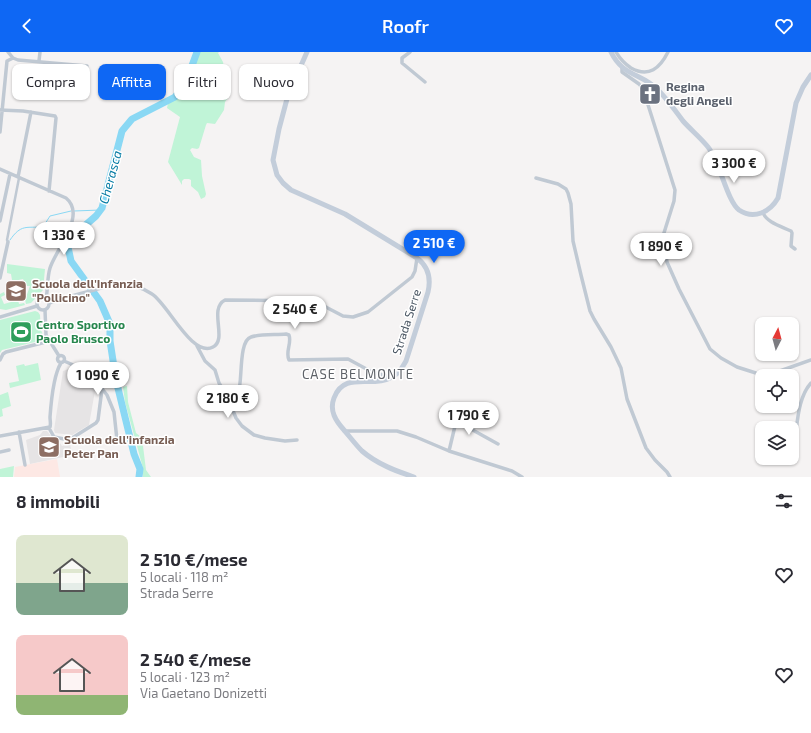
<!DOCTYPE html>
<html lang="it">
<meta charset="utf-8">
<style>
body{margin:0;font-family:"Exo 2",sans-serif;background:#f2f2f3;color:#2b2b33;height:100vh;display:flex;flex-direction:column;font-size:15px;white-space:nowrap}
*{box-sizing:border-box;margin:0}
p{font-size:13px;color:#7c7c81}
.icon{flex:none;width:22px;height:22px;fill:none;stroke:currentColor;stroke-width:2;stroke-linecap:round;stroke-linejoin:round}
.map{position:relative;height:425px;overflow:hidden}
.details{display:flex;flex-direction:column;background:#fff;flex:1}
.details>*{flex:none}
.guide{position:absolute;left:12px;top:12px;width:400px;height:36px;display:flex;gap:8px}
.needle{width:26px;rotate:6deg}
.tools{position:absolute;left:755px;top:265px;display:grid;gap:8px}
.tools a{display:grid;place-items:center;width:44px;height:44px;border-radius:8px;background:#fff;box-shadow:0 1px 3px #0004;font-size:20px}
.price{position:absolute;translate:-50% -34px;padding:0 9px;border-radius:14px;background:#fff;color:#222;font-size:13px;line-height:26px;filter:drop-shadow(0 1px 2px #0008)}
.price::after{content:'';position:absolute;left:50%;top:24px;width:12px;height:9px;margin-left:-6px;background:inherit;clip-path:polygon(0 0,100% 0,50% 100%)}
.price.selected{background:#0e67f4;color:#fff}
ul{padding:0;list-style:none}
li{display:flex;align-items:center;gap:12px;height:100px;padding:0 16px}
li span{display:grid;place-items:center;flex:none;width:112px;height:80px;border-radius:8px;color:#555}
li>.icon{margin-inline-start:auto}
span .icon{width:48px;height:48px;fill:#fffc;stroke-width:1}
li b{font-size:17px}
h2{display:flex;justify-content:space-between;align-items:center;height:48px;padding:0 16px;font-size:17px}
.tag{padding:0 14px;border-radius:8px;background:#fff;box-shadow:0 1px 3px #0004;font-size:14px;line-height:36px}
.tag.selected{background:#0e67f4;color:#fff}
header{display:flex;justify-content:space-between;align-items:center;height:52px;padding:0 16px;background:#0e67f4;color:#fff;font-size:18px;font-weight:600}
.map>svg:first-child{display:block}
.education{fill:#e6e4e5}
.medical{fill:#fde8e4}
.green{fill:#c0f4d7}
.lines{fill:none;stroke-linecap:round;stroke-linejoin:round}
.stream{stroke:#8ad8f4;stroke-width:1}
.river{stroke:#8ad8f4;stroke-width:7}
.pedestrian{stroke:#c0c9d3;stroke-width:2.5}
.minor{stroke:#c0c9d3;stroke-width:3.5}
.secondary{stroke:#c3cdda;stroke-width:5}
.labels{text-anchor:middle;stroke-width:3;stroke-linejoin:round;paint-order:stroke}
.worship-label{font-size:12px;font-weight:bold;fill:#5b616d;stroke:#fff;text-anchor:start}
.education-label{font-size:12px;font-weight:bold;fill:#785e54;stroke:#fff;text-anchor:start}
.street-label{font-size:12px;fill:#495562;stroke:#fff}
.leisure-label{font-size:12px;font-weight:bold;fill:#27864d;stroke:#fff;text-anchor:start}
.water-label{font-size:13px;font-style:italic;fill:#037aa3;stroke:#fff}
.neighbourhood-label{font-size:13px;letter-spacing:1px;fill:#5e6268;stroke:#fff}
</style>
<header><svg class="icon" aria-label="back" viewBox="0 0 24 24"><path d="M15 5l-7 7 7 7"/></svg>Roofr<svg class="icon" aria-label="heart" viewBox="0 0 24 24"><path d="M12 20l-8-8c-3-5 5-10 8-4 3-6 11-1 8 4z"/></svg></header>
<div class="map">
<svg width="811" height="425" viewBox="0 0 811 425">
<rect width="100%" height="100%" fill="#f5f3f3"/>
<path class="education" d="M71,316L91,328L96,333L89,373L72,383L55,381L54,378L63,319Z
M43,379H47L55,389L58,388L62,394L70,392L71,397L68,404L30,412L26,388L40,383Z"/>
<path class="medical" d="M57,407L60,425H14L15,415Z"/>
<path class="green" d="M199,0H219L218,1L223,10L225,23L217,33L220,37L229,41V44L225,50L224,58L215,72L207,71L206,73L199,96L197,97L192,96L190,98L194,105L201,108L202,124L206,142L205,145L201,147L198,140L191,134V128L189,127H184L182,129V133L168,110L180,65L167,56L168,51C188,40 190,18 199,0Z
M7,212L45,217L43,238L31,251L26,252L25,248L30,234H26L23,227L14,229L12,228L11,222L7,221Z
M4,240L5,243L1,245L4,252L18,248L19,252L24,251L25,253L6,258L0,257V242Z
M35,259L38,260L40,263L41,278L44,286L43,288L2,298L0,301V268Z
M38,311L41,328L10,336L9,331L19,329L16,314L24,312L25,314Z
M127,334L128,350L136,381L142,386L146,418L151,425H143V416L125,350L123,335Z
M8,340L11,354L2,357L3,364L0,365V343Z
M14,414L13,425H0V417Z"/>
<g class="lines">
<path class="stream" d="M74,159L101,158
M10,188C21,172 26,176 43,175L50,164L71,159"/>
<path class="river" d="M139,425L140,417L134,402L116,328L110,289V272L100,249L71,209L68,195L74,183L96,164L102,156L122,79L132,67L175,45L186,30L197,0"/>
<path class="pedestrian" d="M8,190L7,188L19,126"/>
<path class="minor" d="M8,0L13,6L18,8L87,14
M410,0L402,6V11L425,30
M616,0C620,7 625,12 631,16C649,26 660,16 668,0
M39,9L40,0
M622,16V20L639,32L643,37L675,138L674,149L663,184L667,210L679,237L710,297L721,306L737,315L759,322H766L777,320L811,308
M0,58L23,59L55,64L56,66L49,139
M0,80L7,9L13,6
M0,117L66,146C87,163 56,197 50,216C47,226 48,237 46,247
M18,125L31,60
M536,126L558,132L566,137L568,141L571,152L573,189L581,223L590,259L594,267L611,295L621,316L627,347L646,396L655,408L667,420L670,425
M763,160C765,170 783,175 791,179L792,181L791,194L795,197
M0,169L10,122
M0,226L8,190
M37 252a6 6 0 1 1 12 0a6 6 0 1 1-12 0Z
M49,251C64,246 79,242 94,238C102,236 112,233 120,232C131,232 143,236 152,242C168,252 192,306 213,295C228,287 208,257 225,248L309,249L320,252L343,264L353,265L368,260L412,225L415,219L417,206
M45,258L46,283L59,304
M0,265L37,254
M197,294L205,309L215,318L219,331L227,344L236,366L242,374L254,383L265,386L285,389L297,388
M57.5 307a3.5 3.5 0 1 1 7 0a3.5 3.5 0 1 1-7 0Z
M0,308L3,302L6,300L50,289
M64,309L71,312L99,333L107,343L114,360L117,388
M230,351C233,349 237,346 238,342C243,330 238,289 251,285C260,282 276,283 286,282L289,283C292,291 285,300 289,308L348,307L372,320L390,325
M49,376L54,385L69,388L96,371L98,368L102,337
M344,379H397L416,385L449,399L512,419L522,425
M796,379C798,363 800,343 811,331
M19,380L25,413
M0,384L50,375C51,371 50,369 50,365C51,351 54,322 61,311
M449,399L455,374L460,371L498,392
M0,400L9,398"/>
<path class="secondary" d="M307,0L288,43L279,77L273,108L277,123L283,131L291,138L345,162L417,206C429,215 431,227 428,240L406,309C402,316 398,323 390,326C371,336 344,319 334,346C329,359 336,369 344,378C350,385 356,393 362,399C377,412 396,419 414,425
M611,0C623,25 642,21 658,38C667,47 675,58 683,69C691,78 701,86 708,95C720,110 727,149 739,158C754,168 770,160 778,146L796,51L803,35L811,23"/>
</g>
<defs>
<g id="church-square" transform="scale(1.15)"><rect x="-9" y="-9" width="18" height="18" rx="4" fill="#6b7280" stroke="#fff"/><path d="M-1.2-6h2.4v3.5h3.3v2.4h-3.3V6h-2.4V-.1h-3.3v-2.4h3.3Z" fill="#fff"/></g>
<g id="school-square" transform="scale(1.15)"><rect x="-9" y="-9" width="18" height="18" rx="4" fill="#8d6e63" stroke="#fff"/><path d="M0-5L7-2L0 1L-7-2ZM-4 1L0 2.5L4 1V4Q0 6-4 4Z" fill="#fff"/></g>
<g id="stadium-square" transform="scale(1.15)"><rect x="-9" y="-9" width="18" height="18" rx="4" fill="#2e9e5b" stroke="#fff"/><path d="M0-5a6.5 5 0 1 0 0 10a6.5 5 0 1 0 0-10ZM-3.5-1.8h7v3.6h-7Z" fill="#fff"/></g>
</defs>
<g fill-rule="evenodd">
<use href="#church-square" x="650" y="42"/>
<use href="#school-square" x="16" y="239"/>
<use href="#stadium-square" x="21" y="280"/>
<use href="#school-square" x="49" y="395"/>
</g>
<g class="labels">
<g class="worship-label">
<text x="666" y="39">Regina<tspan x="666" dy="14">degli Angeli</tspan></text>
</g>
<g class="education-label">
<text x="32" y="236">Scuola dell'Infanzia<tspan x="32" dy="14">"Pollicino"</tspan></text>
<text x="64" y="392">Scuola dell'infanzia<tspan x="64" dy="14">Peter Pan</tspan></text>
</g>
<g class="street-label">
<text transform="translate(407 270) rotate(-72)" y="4">Strada Serre</text>
</g>
<g class="leisure-label">
<text x="36" y="277">Centro Sportivo<tspan x="36" dy="14">Paolo Brusco</tspan></text>
</g>
<g class="water-label">
<text transform="translate(110 125) rotate(-75)" y="5">Cherasca</text>
</g>
<g class="neighbourhood-label">
<text x="358" y="327">CASE BELMONTE</text>
</g>
</g>
</svg>
<div class="tools">
<a><svg class="needle" viewBox="-14 -14 28 28"><path d="M0-13l5 13h-10z" fill="#e53935"/><path d="M0 13l5-13h-10z" fill="#7c7c81"/></svg></a>
<a><svg class="icon" aria-label="locate" viewBox="0 0 24 24"><circle cx="12" cy="12" r="6"/><path d="M12 2v4M12 18v4M2 12h4M18 12h4"/></svg></a>
<a><svg class="icon" aria-label="layers" viewBox="0 0 24 24"><path d="M12 4l9 5-9 5-9-5zM3 14l9 5 9-5"/></svg></a>
</div>
<b class="price" style="left:734px;top:132px">3 300 €</b>
<b class="price" style="left:64px;top:204px">1 330 €</b>
<b class="price selected" style="left:434px;top:212px">2 510 €</b>
<b class="price" style="left:661px;top:215px">1 890 €</b>
<b class="price" style="left:295px;top:278px">2 540 €</b>
<b class="price" style="left:98px;top:344px">1 090 €</b>
<b class="price" style="left:228px;top:367px">2 180 €</b>
<b class="price" style="left:469px;top:384px">1 790 €</b>
<div class="guide">
<a class="tag">Compra</a>
<a class="tag selected">Affitta</a>
<a class="tag">Filtri</a>
<a class="tag">Nuovo</a>
</div>
</div>
<section class="details">
<h2>8 immobili<svg class="icon" aria-label="filters" viewBox="0 0 24 24"><path d="M4 7h16M4 17h16"/><circle cx="9" cy="7" r="2"/><circle cx="15" cy="17" r="2"/></svg></h2>
<ul>
<li><span style="background:linear-gradient(#dfe7d0 60%,#7fa58c 0)"><svg class="icon" aria-label="home" viewBox="0 0 24 24"><path d="M3 11l9-7 9 7M6 9v11h12V9"/></svg></span><div><b>2 510 €/mese</b><p>5 locali · 118 m²</p><p>Strada Serre</p></div><svg class="icon" aria-label="heart" viewBox="0 0 24 24"><path d="M12 20l-8-8c-3-5 5-10 8-4 3-6 11-1 8 4z"/></svg></li>
<li><span style="background:linear-gradient(#f6c9c9 75%,#8fb573 0)"><svg class="icon" aria-label="home" viewBox="0 0 24 24"><path d="M3 11l9-7 9 7M6 9v11h12V9"/></svg></span><div><b>2 540 €/mese</b><p>5 locali · 123 m²</p><p>Via Gaetano Donizetti</p></div><svg class="icon" aria-label="heart" viewBox="0 0 24 24"><path d="M12 20l-8-8c-3-5 5-10 8-4 3-6 11-1 8 4z"/></svg></li>
</ul>
</section>
